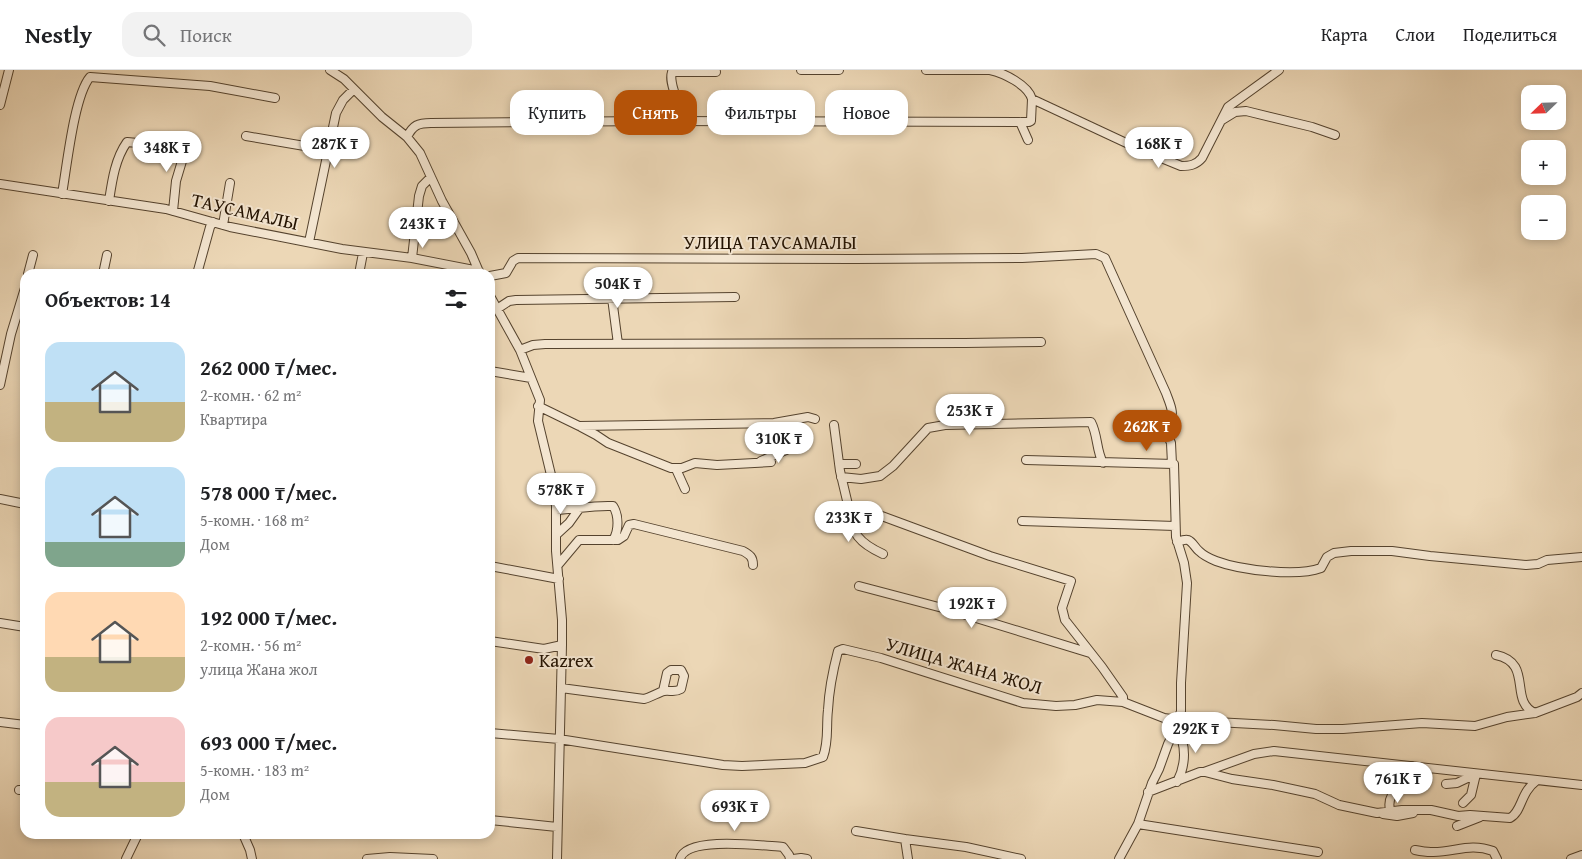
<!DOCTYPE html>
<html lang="ru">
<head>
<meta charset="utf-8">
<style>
  :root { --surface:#fff; --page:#f2f2f2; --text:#202124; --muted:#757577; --line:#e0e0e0; --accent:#b45309 }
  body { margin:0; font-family:"Gentium Book Plus",serif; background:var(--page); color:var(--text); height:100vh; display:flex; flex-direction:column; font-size:19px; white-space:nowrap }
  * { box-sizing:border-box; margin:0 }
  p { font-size:16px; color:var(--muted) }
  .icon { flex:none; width:28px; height:28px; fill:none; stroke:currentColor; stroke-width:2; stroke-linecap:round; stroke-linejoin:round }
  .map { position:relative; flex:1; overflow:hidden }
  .side { position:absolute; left:20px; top:199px; width:475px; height:570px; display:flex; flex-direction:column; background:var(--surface); border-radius:15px; box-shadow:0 2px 8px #0003 }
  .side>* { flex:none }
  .hud { position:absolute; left:510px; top:20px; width:475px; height:45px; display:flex; gap:10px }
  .needle { width:32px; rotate:247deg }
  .fabs { position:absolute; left:1521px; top:15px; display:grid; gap:10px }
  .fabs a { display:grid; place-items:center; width:45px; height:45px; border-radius:10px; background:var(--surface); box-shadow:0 2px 8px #0003; font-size:25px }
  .price { position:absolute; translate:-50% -42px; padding:0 11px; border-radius:18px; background:#fff; color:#222; font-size:16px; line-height:32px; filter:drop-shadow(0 1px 2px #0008) }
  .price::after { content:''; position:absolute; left:50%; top:30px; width:15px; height:11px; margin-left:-8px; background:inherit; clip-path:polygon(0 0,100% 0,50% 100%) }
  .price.on { background:var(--accent); color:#fff }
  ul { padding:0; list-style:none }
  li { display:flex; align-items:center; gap:15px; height:125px; padding:0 25px }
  li span { display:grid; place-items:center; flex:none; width:140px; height:100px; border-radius:15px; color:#555 }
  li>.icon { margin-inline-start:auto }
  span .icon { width:60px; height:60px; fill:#fffc; stroke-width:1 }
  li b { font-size:21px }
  h2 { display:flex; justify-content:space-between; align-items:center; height:60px; padding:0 25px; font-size:21px }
  .chip { padding:0 18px; border-radius:15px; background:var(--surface); box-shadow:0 2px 8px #0003; font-size:18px; line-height:45px }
  .chip.on { background:var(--accent); color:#fff }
  header { display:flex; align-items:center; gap:30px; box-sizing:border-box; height:70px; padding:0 25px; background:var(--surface); border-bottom:1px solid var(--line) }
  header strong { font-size:24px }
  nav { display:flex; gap:28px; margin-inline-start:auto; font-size:18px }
  .search { width:350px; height:45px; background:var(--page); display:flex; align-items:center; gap:12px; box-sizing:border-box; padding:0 18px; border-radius:15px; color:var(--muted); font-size:19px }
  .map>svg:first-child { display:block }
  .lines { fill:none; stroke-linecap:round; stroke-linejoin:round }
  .minor-casing { stroke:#55432e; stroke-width:10 }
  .minor { stroke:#f3e5d0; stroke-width:8 }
  .poi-dot { fill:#8f2418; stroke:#f3e5d0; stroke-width:2 }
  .labels { text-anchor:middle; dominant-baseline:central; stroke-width:4; stroke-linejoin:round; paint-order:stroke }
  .street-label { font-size:19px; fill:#231200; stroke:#f3e5d0 }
  .poi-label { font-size:19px; fill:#231200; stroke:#f3e5d0; text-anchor:start }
</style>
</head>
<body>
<header>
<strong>Nestly</strong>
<div class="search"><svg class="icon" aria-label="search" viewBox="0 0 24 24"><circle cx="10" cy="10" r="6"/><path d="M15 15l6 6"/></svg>Поиск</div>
<nav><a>Карта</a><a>Слои</a><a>Поделиться</a></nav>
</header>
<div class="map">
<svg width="1582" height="789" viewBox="0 0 1582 789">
  <rect width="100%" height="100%" fill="#ecd7b6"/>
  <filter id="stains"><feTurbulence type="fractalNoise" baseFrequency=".004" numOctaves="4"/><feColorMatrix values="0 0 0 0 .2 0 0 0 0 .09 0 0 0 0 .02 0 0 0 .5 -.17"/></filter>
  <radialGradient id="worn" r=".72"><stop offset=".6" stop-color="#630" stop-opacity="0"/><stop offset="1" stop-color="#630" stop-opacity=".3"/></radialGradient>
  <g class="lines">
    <defs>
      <path id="minor" d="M330 0 344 9 382 47 407 67 420 83 442 131 471 183 480 204
        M801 0H839
        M926 0H990C1004 3 1028 15 1032 29
        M0 35 9 0
        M1222 50 1235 42 1246 41 1312 57 1335 65
        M675 51C675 44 677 37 676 30 675 21 669 11 672 2H716
        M1020 52 1028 70
        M246 66 328 80
        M407 67C413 55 418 53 431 53L648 51 1029 52 1031 51 1032 29 1137 78 1181 96C1190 96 1196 95 1202 88L1228 37 1279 0
        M0 114 166 139 230 157 342 179 412 188 479 201
        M62 124C67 96 74 26 90 7L210 16 275 28
        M109 131C112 111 115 89 127 72L138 73
        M173 141 176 111 188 71
        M223 155 230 113
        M309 172 336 43 343 30 353 20
        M412 188 419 126 422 116 431 107
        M28 204 33 185
        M103 204 107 185
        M197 204 210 157 213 152
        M359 204 363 183
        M490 206 506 203 513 191 518 188 854 189 1022 188 1096 184 1105 188 1166 323C1169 332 1177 346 1167 353L1166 361 1171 373 1172 394
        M490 226 520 280 540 330 538 351 552 409 556 436V481L562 550V575L557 789
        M612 228 618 274
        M497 239 509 231 516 230 735 227
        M520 280 533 275 545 274 965 273 1041 272
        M490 301 531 308
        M0 315 11 264 25 218
        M538 336 579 356 774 353 808 347 815 349
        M581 357 596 365 608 373 671 398H682L695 393 717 395 771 392
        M1026 390 1174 394 1176 467 1184 493 1187 513 1181 613V641L1176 658 1168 674 1159 699 1152 713 1138 754 1119 789
        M761 391 793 377
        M839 394H856
        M676 399 685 419
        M841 407 861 409 880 406 893 396 928 358 945 355 1091 352C1098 365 1096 380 1103 393
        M0 429 25 434
        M847 437C852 464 859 473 883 484
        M556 440C576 439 593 435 613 436 619 445 619 461 613 470
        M1022 451 1175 456
        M557 464 569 453 579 439
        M1177 472C1180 471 1185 469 1188 470 1193 472 1195 478 1199 481 1203 485 1211 489 1216 491 1240 500 1297 507 1321 498L1327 487 1334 483 1351 481H1392L1430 486 1526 495 1538 494 1547 490 1582 487
        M558 495 579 470H618L624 466 629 455 634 454 743 481C750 485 753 487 753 495
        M490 496 559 509
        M859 516 950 540 1090 583
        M0 553 25 557
        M490 571 544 579 562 575
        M1496 585C1534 593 1508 631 1535 643
        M561 618 644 629C650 628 659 622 664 621 671 620 674 623 681 619L684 606 681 600H671L667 603 663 621
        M1123 632 1164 648 1178 650 1274 655 1316 659H1343L1422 653 1475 656 1507 647 1535 643 1577 627 1582 623
        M0 652 25 655
        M1176 658C1187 674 1186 695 1177 712
        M490 663 559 669 723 695 742 696 805 693 823 687C829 671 826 656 828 640 829 620 833 600 838 581L843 579 881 588 1023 633 1056 636 1075 635 1097 630 1123 632V627L1102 597 1065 550 1062 538 1071 511 990 486 879 445 849 439 840 401 834 355
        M1204 702 1254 684 1274 681 1582 715
        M1446 714 1457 713 1476 704
        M19 720H25
        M1148 722 1200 702H1205L1232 709 1273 715 1315 724 1339 735 1377 743 1402 740H1431L1458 746 1470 745 1510 748C1522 742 1520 723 1536 711
        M1463 733 1471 725 1476 704
        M1390 740C1386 721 1402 720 1409 708 1412 704 1412 700 1412 696
        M1383 744 1397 746 1413 743
        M490 750 557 757
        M1138 754 1318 782
        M1457 756 1480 747
        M856 761 905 769 908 789
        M243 764 250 780 252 789
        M905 769 966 777 1021 789
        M1415 780C1420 781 1426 782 1431 782 1454 783 1469 772 1493 781L1497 789
        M126 789 138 764
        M367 789 390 787 433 789
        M680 789C686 765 764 776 783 777L789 785 790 789
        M793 789 801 788 807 789
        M1571 789 1582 785"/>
    </defs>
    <!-- minor casing -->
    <use href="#minor" class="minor-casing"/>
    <!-- minor -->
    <use href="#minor" class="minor"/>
  </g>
  <!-- markers -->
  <circle class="poi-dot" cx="529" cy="590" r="5"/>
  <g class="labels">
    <!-- street labels -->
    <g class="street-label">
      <text transform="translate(245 141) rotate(13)">ТАУСАМАЛЫ</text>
      <text x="770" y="172">УЛИЦА ТАУСАМАЛЫ</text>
      <text transform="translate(964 595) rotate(16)">УЛИЦА ЖАНА ЖОЛ</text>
    </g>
    <!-- poi labels -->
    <g class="poi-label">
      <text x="539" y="590">Kazrex</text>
    </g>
  </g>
  <rect width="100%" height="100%" filter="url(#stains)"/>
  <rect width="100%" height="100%" fill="url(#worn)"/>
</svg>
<div class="fabs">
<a><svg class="needle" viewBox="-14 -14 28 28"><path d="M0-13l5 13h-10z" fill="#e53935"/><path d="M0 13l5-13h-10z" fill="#757577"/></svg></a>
<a>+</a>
<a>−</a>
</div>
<b class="price" style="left:335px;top:99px">287K ₸</b>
<b class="price" style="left:1159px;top:99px">168K ₸</b>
<b class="price" style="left:167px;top:103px">348K ₸</b>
<b class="price" style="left:423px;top:179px">243K ₸</b>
<b class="price" style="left:618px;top:239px">504K ₸</b>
<b class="price" style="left:970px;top:366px">253K ₸</b>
<b class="price on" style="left:1147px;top:382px">262K ₸</b>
<b class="price" style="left:779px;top:394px">310K ₸</b>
<b class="price" style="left:561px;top:445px">578K ₸</b>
<b class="price" style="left:849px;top:473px">233K ₸</b>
<b class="price" style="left:972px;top:559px">192K ₸</b>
<b class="price" style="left:1196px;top:684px">292K ₸</b>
<b class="price" style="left:1398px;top:734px">761K ₸</b>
<b class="price" style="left:735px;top:762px">693K ₸</b>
<div class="hud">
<a class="chip">Купить</a>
<a class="chip on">Снять</a>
<a class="chip">Фильтры</a>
<a class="chip">Новое</a>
</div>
<section class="side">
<h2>Объектов: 14<svg class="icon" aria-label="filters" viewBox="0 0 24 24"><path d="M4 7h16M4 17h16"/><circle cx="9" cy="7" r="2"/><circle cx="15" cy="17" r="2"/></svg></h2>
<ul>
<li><span style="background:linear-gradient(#bfe0f5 60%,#c2b280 0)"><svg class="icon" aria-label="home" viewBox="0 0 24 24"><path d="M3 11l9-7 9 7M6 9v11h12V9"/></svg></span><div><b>262 000 ₸/мес.</b><p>2-комн. · 62 m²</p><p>Квартира</p></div></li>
<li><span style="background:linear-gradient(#bfe0f5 75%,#7fa58c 0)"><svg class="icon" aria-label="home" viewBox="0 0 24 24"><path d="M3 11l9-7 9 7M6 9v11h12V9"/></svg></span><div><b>578 000 ₸/мес.</b><p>5-комн. · 168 m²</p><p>Дом</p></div></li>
<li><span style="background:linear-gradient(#ffd9b3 65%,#c2b280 0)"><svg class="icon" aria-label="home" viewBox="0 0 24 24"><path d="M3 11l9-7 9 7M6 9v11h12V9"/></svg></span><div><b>192 000 ₸/мес.</b><p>2-комн. · 56 m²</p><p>улица Жана жол</p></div></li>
<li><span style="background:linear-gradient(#f6c9c9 65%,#c2b280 0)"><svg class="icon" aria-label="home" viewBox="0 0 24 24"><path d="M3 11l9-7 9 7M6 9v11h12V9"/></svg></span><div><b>693 000 ₸/мес.</b><p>5-комн. · 183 m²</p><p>Дом</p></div></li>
</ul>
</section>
</div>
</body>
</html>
